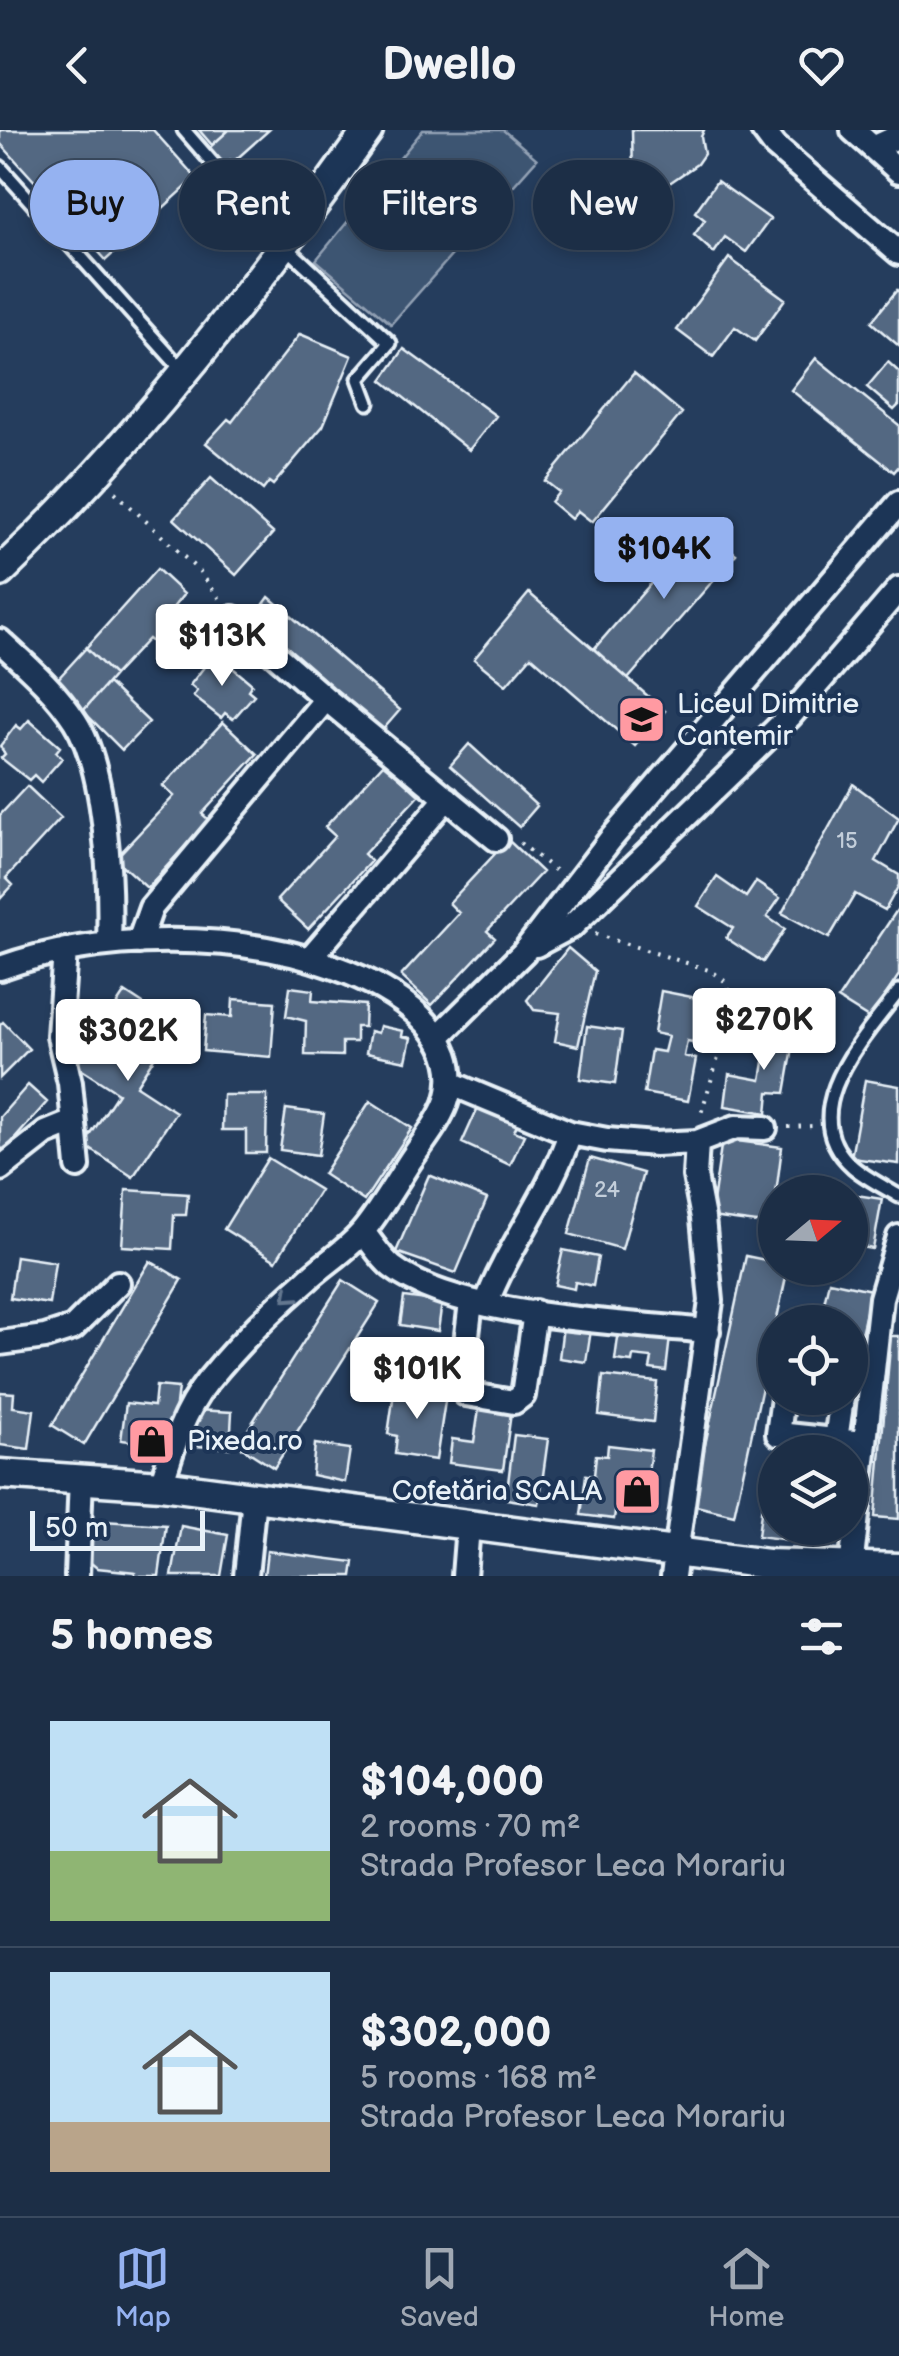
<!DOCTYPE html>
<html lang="en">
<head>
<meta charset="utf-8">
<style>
  :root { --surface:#1c2e46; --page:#25364d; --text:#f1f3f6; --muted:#a0a8b3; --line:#3a4a5f; --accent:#95b2f1 }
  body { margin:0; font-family:"Balsamiq Sans",sans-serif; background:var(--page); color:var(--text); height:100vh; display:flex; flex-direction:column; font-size:38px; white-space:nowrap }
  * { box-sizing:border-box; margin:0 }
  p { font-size:32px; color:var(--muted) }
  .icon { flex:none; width:55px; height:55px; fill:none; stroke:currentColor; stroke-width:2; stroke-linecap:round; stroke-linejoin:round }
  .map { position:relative; height:1446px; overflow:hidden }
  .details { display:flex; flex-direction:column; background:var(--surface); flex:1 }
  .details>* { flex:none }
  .guide { position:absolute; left:30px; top:30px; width:840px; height:90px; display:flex; gap:20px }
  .needle { width:65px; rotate:71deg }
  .fabs { position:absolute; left:758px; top:1045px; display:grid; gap:20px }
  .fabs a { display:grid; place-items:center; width:110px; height:110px; border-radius:50%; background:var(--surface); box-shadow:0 5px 15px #0003,0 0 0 2px var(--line); font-size:50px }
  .scale { position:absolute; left:30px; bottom:25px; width:175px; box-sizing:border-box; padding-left:10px; border:5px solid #e8f1f8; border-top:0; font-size:28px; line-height:35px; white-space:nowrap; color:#e8f1f8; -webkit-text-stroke:8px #1d3557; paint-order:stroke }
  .price { position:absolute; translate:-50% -85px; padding:0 22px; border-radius:10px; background:#fff; color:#222; font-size:32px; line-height:65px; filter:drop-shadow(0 2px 5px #0008) }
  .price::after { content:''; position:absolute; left:50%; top:60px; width:30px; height:22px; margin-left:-15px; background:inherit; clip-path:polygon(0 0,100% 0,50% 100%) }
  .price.current { background:var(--accent); color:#111 }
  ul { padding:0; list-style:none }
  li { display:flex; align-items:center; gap:30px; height:250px; padding:0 50px }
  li+li { border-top:2px solid var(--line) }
  li span { display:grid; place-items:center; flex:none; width:280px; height:200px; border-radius:0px; color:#555 }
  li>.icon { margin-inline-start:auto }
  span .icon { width:120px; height:120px; fill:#fffc; stroke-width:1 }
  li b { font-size:42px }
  h2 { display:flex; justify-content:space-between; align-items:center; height:120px; padding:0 50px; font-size:42px }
  .tag { padding:0 35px; border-radius:45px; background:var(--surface); box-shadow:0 5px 15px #0003,0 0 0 2px var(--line); font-size:35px; line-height:90px }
  .tag.current { background:var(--accent); color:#111 }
  header { display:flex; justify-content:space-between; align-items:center; height:130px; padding:0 50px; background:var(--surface); font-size:45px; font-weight:800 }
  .menu { display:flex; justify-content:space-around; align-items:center; height:140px; border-top:2px solid var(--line); background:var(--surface); font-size:28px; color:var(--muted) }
  .menu a { display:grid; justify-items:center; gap:5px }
  .menu .current { color:var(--accent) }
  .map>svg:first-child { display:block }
  .green { fill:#3e5472; stroke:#93a2b5; stroke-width:2.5 }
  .building { fill:#536782; stroke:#e8f1f8; stroke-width:2.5 }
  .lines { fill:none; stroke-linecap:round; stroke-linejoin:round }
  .service-casing { stroke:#e8f1f8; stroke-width:19 }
  .minor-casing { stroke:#e8f1f8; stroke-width:30 }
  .tertiary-casing { stroke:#e8f1f8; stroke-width:35 }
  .path { stroke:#e8f1f8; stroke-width:4; stroke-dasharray:2.5 8; stroke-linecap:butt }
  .service { stroke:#1d3557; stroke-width:11 }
  .minor { stroke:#1d3557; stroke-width:22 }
  .tertiary { stroke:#1d3557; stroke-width:28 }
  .oneway { stroke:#64778f }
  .labels { text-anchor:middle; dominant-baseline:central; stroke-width:8; stroke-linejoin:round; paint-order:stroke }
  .number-label { font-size:22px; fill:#c3ceda }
  .poi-label { font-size:28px; fill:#e8f1f8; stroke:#1d3557; text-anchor:start }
</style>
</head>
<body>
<header><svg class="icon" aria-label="back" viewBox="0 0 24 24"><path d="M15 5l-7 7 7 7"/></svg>Dwello<svg class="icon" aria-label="heart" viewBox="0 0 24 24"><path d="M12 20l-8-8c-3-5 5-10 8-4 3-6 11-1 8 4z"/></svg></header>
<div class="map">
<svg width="899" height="1446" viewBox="0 0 899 1446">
  <rect width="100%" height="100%" fill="#253d5d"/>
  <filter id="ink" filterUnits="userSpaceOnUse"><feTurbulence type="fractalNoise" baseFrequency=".01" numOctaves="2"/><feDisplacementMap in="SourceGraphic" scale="20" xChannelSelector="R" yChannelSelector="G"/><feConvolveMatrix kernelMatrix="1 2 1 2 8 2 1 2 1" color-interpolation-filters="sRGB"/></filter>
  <g filter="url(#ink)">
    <!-- green -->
    <path class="green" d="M423 0H503L537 29 391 194 316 130Z"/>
    <!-- building -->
    <path class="building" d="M0 0H153L196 48 106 130 0 13Z
      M199 0H229L212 15Z
      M229 0H269L232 33 230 30 224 36 208 19Z
      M632 0H704L701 7 704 24 697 34 668 54 661 58 644 57 633 45Z
      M717 51 770 89 746 122 725 107 714 123 694 105 705 90 695 82Z
      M729 128 785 169 755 211 735 197 713 227 677 200Z
      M897 160 899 162V216L871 192Z
      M300 204 352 226 323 296 273 355 269 352 263 360 206 313 228 289 232 292Z
      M404 219 496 286 469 320 382 250Z
      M816 228 899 295V336L894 342 791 260Z
      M888 232 899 242V275L894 280 867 257Z
      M634 243 682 283 592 392 578 381 571 389 551 372 559 362 545 351Z
      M211 348 273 403 236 445 174 389Z
      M700 397 736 424 628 549 594 519Z
      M157 439 184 464 171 480 180 488 156 515 148 509 114 545 86 518Z
      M529 463 665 581 635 616 531 526 506 555 474 529Z
      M269 467 400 580 380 603 251 492Z
      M86 518 114 545 83 581 55 552Z
      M221 528 252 554 248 560 254 565 233 589 225 583 221 588 193 566 197 561 190 555 208 532 212 537Z
      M108 553 149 592 122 620 83 581Z
      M29 590 60 617 56 622 62 628 41 652 34 645 29 650 1 628 5 624 0 616 16 595 21 599Z
      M223 592 257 624 202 684 209 690 147 758 115 729 174 666 163 656Z
      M469 614 537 676 519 697 450 636Z
      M384 633 419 665 364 724 371 731 308 799 277 770 335 706 325 697Z
      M853 654 899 688 876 731 899 745V755L885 780 855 764 829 808 782 783Z
      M27 656 61 688 6 748 13 755 0 769V685Z
      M508 710 542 742 487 801 495 808 432 875 401 846 459 783 449 773Z
      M717 747 746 767 756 752 780 768 767 787 785 799 763 832 726 808 733 798 698 776Z
      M899 777V845L870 889 838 869Z
      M568 818 595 841 578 916 555 911 560 883 534 880 527 870Z
      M290 857 313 860 312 871 365 875 364 897H356V912H342V926L305 925 306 891 286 886Z
      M661 861 707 870 699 913 687 911 684 926 696 929 688 971 644 963 651 920 664 922 668 906 654 903Z
      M125 862 175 895 136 956 176 982 133 1047 84 1015 118 963 76 936Z
      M233 869 275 872 271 927 203 921 206 885 232 887Z
      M3 892 29 919 0 948V895Z
      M761 892 795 906 785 963 769 962 767 983 725 976 729 944 761 950 766 920 757 919Z
      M380 896 403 901 402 906 411 908 406 931 366 923 370 901 378 903Z
      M587 896 622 901 615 954 580 949Z
      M865 950 899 956V1034L851 1028Z
      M28 955 47 972 4 1021 0 1017V987Z
      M223 965H267L266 1023H246V1000H222Z
      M370 971 412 998 364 1071 323 1044Z
      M480 973 519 991 514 1001 524 1005 510 1035 462 1013Z
      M286 979 324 984 318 1025 280 1020Z
      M722 1009 782 1017 772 1095 711 1087Z
      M268 1028 320 1060 276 1131 224 1099Z
      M590 1028 643 1043 622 1119 569 1104Z
      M429 1045 487 1069 456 1143 396 1122Z
      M126 1060 188 1064 186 1085H174L172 1119 122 1116Z
      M850 1064 882 1069 873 1119 850 1115Z
      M563 1120 598 1127 593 1156 575 1152 574 1159 555 1155Z
      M16 1126 55 1132 49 1174 10 1168Z
      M746 1126 775 1132V1138H788L734 1385 692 1375Z
      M150 1131 182 1150 84 1315 52 1295Z
      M343 1150 379 1173 274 1338 238 1315Z
      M829 1151 871 1160 861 1204 850 1201V1192H839L840 1186 822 1182Z
      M404 1167 442 1172 438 1201 400 1195Z
      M563 1196 591 1200 586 1232 559 1228Z
      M619 1200 670 1207 666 1241 650 1239 652 1228 633 1226 632 1232 615 1230Z
      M891 1206H899V1389L875 1387Z
      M603 1246 657 1252 653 1292 599 1285Z
      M156 1256 178 1258 171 1316 121 1310 126 1273 154 1276Z
      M395 1256 446 1265 436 1330 395 1324 397 1306 388 1304Z
      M0 1262 14 1263 13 1277 34 1280 29 1319 0 1315Z
      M479 1279 511 1283 503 1340 449 1333 452 1309 474 1312Z
      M197 1280 232 1282 230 1318 195 1316Z
      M514 1305 548 1309 539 1374 506 1369Z
      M315 1314 350 1319 345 1352 312 1345Z
      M608 1315 651 1320 645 1364 618 1360 614 1389 581 1385 586 1345 594 1346 596 1325 607 1326Z
      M766 1342 775 1344V1398H800L798 1411 758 1406Z
      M103 1391 166 1395 159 1446H135V1442L97 1438 91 1433 87 1425 88 1402Z
      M181 1396 228 1405 221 1446H172Z
      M267 1421 354 1432 352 1446H264Z"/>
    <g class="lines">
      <defs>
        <path id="service" d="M184 0 283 114 390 213 359 249 368 273
          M0 37 184 242
          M899 861C865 906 791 983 853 1037 866 1048 884 1057 899 1066"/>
        <path id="minor" d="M763 0 775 16 899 123
          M853 0 899 41
          M875 17 899 6
          M233 488 326 569 496 709
          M0 511C27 536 55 560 75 591 107 640 111 755 109 813
          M139 812 151 778 326 569
          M536 815 572 796 790 586 899 459
          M65 820 59 906 70 953 78 1036
          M310 828 447 668
          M0 838C97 803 237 801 334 837 390 857 470 903 446 973 438 994 422 1013 410 1031 395 1054 381 1079 364 1100 349 1119 325 1133 307 1150 271 1181 237 1215 207 1252 183 1282 172 1319 161 1355
          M439 906 524 822 610 710 899 373
          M450 953 570 1003 607 1010 655 1014 697 1012 736 997 765 998
          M0 1039 46 1003 73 992
          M363 1102C372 1113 381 1128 392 1137 457 1188 624 1192 708 1201
          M471 1172 461 1254 466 1264 514 1272 523 1265 535 1182
          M486 1174C509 1114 550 1065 570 1003
          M0 1213 45 1207 73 1198 118 1153
          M783 1268 778 1304 863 1313
          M836 1310 842 1268
          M851 1439 881 1168 899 1107
          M77 1446 81 1348
          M246 1446 254 1368
          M464 1446 468 1396
          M673 1446 711 1171 703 1088 695 1046 697 1012"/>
        <path id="tertiary" d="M0 442C139 310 257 156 368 0
          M0 1344 161 1355 767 1434 899 1438"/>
      </defs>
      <!-- service casing -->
      <use href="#service" class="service-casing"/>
      <!-- minor casing -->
      <use href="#minor" class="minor-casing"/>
      <!-- tertiary casing -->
      <use href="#tertiary" class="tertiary-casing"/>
      <!-- path -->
      <path class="path" d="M115 362 200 442 220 469
        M520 713 556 741
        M595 804 712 841 727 853 732 882 700 987
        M788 997 814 996"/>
      <!-- service -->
      <use href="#service" class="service"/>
      <!-- minor -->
      <use href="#minor" class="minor"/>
      <!-- tertiary -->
      <use href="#tertiary" class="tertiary"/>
    </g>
    <!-- one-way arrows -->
    <defs><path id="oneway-chevron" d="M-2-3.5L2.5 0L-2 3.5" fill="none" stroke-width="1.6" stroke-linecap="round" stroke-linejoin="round" transform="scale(2.5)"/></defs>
    <use class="oneway" href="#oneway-chevron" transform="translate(289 1166) rotate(138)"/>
  </g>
  <!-- icons -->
  <defs>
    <symbol id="university-square" viewBox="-11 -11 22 22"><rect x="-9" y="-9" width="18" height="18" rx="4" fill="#ff9aa2" stroke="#1d3557"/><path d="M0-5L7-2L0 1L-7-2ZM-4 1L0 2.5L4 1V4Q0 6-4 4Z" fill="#111"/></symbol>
    <symbol id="shop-square" viewBox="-11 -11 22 22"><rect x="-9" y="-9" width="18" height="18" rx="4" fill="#ff9aa2" stroke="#1d3557"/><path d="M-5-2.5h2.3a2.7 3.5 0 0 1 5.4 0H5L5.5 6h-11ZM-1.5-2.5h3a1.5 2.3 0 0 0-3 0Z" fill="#111"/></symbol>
  </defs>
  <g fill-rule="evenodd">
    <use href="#university-square" x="614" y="562" width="55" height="55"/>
    <use href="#shop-square" x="124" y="1284" width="55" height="55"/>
    <use href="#shop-square" x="610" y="1334" width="55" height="55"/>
  </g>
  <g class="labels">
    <!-- number labels -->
    <g class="number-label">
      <text x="847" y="711">15</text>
      <text x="607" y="1060">24</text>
    </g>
    <!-- poi labels -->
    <g class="poi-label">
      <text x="677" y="574">Liceul Dimitrie<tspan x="677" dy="32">Cantemir</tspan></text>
      <text x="187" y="1311">Pixeda.ro</text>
      <text x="602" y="1361" text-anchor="end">Cofetăria SCALA</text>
    </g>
  </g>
</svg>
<div class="fabs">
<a><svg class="needle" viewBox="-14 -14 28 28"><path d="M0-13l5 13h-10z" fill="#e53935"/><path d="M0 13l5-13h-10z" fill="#a0a8b3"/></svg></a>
<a><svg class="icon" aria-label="locate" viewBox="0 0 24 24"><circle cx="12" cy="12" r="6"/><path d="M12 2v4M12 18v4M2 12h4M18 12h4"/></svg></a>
<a><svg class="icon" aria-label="layers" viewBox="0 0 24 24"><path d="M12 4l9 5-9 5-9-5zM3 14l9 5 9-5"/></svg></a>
</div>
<div class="scale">50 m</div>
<b class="price current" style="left:664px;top:472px">$104K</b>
<b class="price" style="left:222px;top:559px">$113K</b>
<b class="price" style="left:764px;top:943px">$270K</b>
<b class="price" style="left:128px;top:954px">$302K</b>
<b class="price" style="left:417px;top:1292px">$101K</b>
<div class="guide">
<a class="tag current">Buy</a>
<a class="tag">Rent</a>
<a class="tag">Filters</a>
<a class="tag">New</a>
</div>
</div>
<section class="details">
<h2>5 homes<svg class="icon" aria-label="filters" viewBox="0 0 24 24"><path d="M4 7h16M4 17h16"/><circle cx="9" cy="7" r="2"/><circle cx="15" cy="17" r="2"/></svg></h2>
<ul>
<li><span style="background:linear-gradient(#bfe0f5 65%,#8fb573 0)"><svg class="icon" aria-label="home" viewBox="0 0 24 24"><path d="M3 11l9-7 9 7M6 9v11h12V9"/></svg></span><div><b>$104,000</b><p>2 rooms · 70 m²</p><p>Strada Profesor Leca Morariu</p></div></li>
<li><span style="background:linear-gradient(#bfe0f5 75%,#b9a48a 0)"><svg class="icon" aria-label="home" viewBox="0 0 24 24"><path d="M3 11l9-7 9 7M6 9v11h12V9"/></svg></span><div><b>$302,000</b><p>5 rooms · 168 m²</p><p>Strada Profesor Leca Morariu</p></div></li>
</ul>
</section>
<nav class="menu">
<a class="current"><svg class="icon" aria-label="map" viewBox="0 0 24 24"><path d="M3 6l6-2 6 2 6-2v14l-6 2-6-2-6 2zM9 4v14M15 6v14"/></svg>Map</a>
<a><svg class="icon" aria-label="saved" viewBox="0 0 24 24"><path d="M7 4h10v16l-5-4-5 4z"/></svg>Saved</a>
<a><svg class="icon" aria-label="home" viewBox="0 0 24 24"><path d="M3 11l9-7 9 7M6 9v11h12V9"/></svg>Home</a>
</nav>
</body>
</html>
